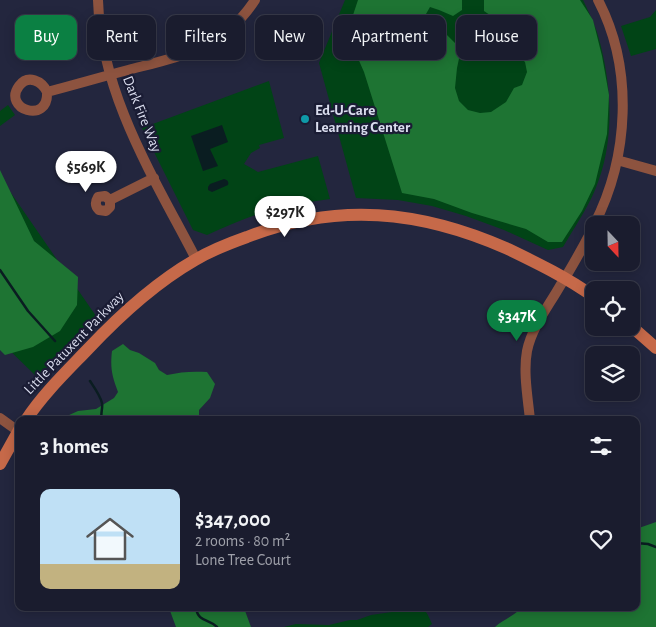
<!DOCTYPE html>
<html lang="en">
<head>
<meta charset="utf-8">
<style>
  :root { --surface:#1a1c2e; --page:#232536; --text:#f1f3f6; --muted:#9fa1aa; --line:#383a4a; --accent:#0b8043 }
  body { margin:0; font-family:"Alegreya Sans",sans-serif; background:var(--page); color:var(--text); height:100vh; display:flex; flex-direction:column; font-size:19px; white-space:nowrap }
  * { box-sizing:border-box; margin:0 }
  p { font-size:16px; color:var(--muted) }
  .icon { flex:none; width:28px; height:28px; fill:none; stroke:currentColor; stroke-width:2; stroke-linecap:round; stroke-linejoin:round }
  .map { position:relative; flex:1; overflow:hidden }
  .panel { position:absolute; left:15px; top:416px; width:625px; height:195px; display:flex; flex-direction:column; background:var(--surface); border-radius:10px; box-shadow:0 2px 12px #0003,0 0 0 1px var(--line) }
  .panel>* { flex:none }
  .top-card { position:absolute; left:15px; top:15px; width:626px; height:45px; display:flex; gap:10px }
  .needle { width:32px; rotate:158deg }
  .controls { position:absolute; left:585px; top:216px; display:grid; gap:10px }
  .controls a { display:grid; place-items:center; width:55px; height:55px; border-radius:10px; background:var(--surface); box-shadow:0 2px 12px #0003,0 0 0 1px var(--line); font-size:25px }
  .price { position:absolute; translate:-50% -42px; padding:0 11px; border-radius:18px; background:#fff; color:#222; font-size:16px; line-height:32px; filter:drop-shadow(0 1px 2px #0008) }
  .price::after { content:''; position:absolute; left:50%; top:30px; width:15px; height:11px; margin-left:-8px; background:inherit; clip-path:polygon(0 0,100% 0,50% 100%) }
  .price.selected { background:var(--accent); color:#fff }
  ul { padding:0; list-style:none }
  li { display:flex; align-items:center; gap:15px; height:125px; padding:0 25px }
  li+li { border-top:1px solid var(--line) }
  li span { display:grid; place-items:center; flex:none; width:140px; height:100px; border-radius:10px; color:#555 }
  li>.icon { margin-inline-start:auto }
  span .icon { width:60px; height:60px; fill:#fffc; stroke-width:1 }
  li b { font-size:21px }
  h2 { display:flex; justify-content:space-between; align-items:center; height:60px; padding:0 25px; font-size:21px }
  .pill { padding:0 18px; border-radius:10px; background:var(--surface); box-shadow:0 2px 12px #0003,0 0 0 1px var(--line); font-size:18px; line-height:45px }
  .pill.selected { background:var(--accent); color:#fff }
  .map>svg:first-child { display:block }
  .green { fill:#014416 }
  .forest { fill:#1e7433 }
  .water { fill:#0a1d21 }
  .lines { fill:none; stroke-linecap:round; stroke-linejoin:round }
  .stream { stroke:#0a1d21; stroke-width:2.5 }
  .street { stroke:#8d533f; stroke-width:10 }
  .secondary { stroke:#c66949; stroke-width:12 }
  .culture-dot { fill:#0f9aa8; stroke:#1a1c34; stroke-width:2 }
  .labels { text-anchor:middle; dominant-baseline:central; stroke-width:4.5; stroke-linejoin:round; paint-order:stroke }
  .poi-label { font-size:15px; font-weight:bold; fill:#daddee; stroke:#1a1c34; text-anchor:start }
  .street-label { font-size:15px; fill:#daddee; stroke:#1a1c34 }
</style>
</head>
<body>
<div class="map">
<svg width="656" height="627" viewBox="0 0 656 627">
  <rect width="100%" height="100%" fill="#23263e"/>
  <!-- green -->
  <path class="green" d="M345 0H583C588 10 593 21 597 32 612 82 616 141 595 190 587 209 574 228 563 247L548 250 504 230 466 216 432 206 398 200 356 198 319 63Z
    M656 10V49L631 56 621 26 650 17Z
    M269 81 284 138 259 145 260 148 251 153 244 164 258 172 318 156 330 199C307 202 284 206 261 213 243 219 225 227 207 235L193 230 142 128Z
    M8 105 15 115 0 126V111Z
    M0 177 96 316 56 357 38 378 0 341Z
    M407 608C424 608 425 607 432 624L428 627H284L296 624 329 625 350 620H357L371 615 399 611Z"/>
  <!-- forest -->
  <path class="forest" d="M358 0H462V10L453 16 439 10 430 7 426 14 430 27 445 33 456 44 460 54 457 68 455 88 459 101 468 110 480 113 491 112 506 102 514 88 522 85 527 72 525 62 516 53 495 38C498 22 498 20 484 11V0H580L593 20 602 56 609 95 607 134 595 184 582 211 562 242H548L526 229 472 213 434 199 402 193 364 72 353 47 352 18Z
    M0 170 34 241 78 277 77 305 60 331 33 347 5 355 0 350Z
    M123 344 130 350 139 353 155 363 159 370 167 375C180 372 192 371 207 372L215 384 210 398 199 410V420H58L78 411 96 409 114 398 118 392C112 376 110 368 112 351Z
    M656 522V627H495C503 620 514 616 521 608H636V529Z
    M169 608H244L251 627H176Z"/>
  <!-- water -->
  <path class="water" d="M222 125 228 142 210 149 218 166 203 171 191 136Z
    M224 179C228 180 229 182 228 185L212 192 208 190V187L210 184Z"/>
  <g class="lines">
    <!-- stream -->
    <path class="stream" d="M0 270 28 311 55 341
      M90 381C94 387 100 395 102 403 103 409 100 414 102 420
      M636 543 648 544 656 547
      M196 608C198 622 209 619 217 627"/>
    <!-- street -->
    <path class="street" d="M98 0C101 95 154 178 196 259
      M47 92C42 81 28 74 19 86 2 109 49 125 47 92 74 85 101 77 128 70 181 56 223 49 255 0
      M617 160 656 171
      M110 200V207L106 211 99 210C95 206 95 202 98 197L105 196 110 200 154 178
      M594 225C629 157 634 69 598 0
      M0 418 18 431
      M530 420C528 399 523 372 527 351 532 327 548 307 560 286 572 267 583 247 594 226"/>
    <!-- secondary -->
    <path class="secondary" d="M631 326 656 348
      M26 420C43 394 66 372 88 349 120 315 155 283 195 260 212 250 230 243 247 237 337 202 420 210 508 249 537 263 568 278 594 297
      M0 464 19 430"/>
  </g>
  <!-- markers -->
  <circle class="culture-dot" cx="305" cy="119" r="5"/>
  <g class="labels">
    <!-- poi labels -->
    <g class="poi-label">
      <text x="315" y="110">Ed-U-Care<tspan x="315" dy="17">Learning Center</tspan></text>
    </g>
    <!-- street labels -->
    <g class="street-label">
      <text transform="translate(142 114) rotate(68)">Dark Fire Way</text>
      <text transform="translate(74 343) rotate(-46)">Little Patuxent Parkway</text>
    </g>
  </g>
</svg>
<div class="controls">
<a><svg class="needle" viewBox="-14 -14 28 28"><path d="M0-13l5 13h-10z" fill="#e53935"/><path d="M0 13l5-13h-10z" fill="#9fa1aa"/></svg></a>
<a><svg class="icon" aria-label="locate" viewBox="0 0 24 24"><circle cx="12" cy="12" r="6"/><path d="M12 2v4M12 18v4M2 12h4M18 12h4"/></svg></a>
<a><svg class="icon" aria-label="layers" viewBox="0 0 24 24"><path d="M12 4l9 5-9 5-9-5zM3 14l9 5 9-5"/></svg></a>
</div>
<b class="price" style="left:86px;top:193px">$569K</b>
<b class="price" style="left:285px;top:238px">$297K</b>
<b class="price selected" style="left:517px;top:342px">$347K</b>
<div class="top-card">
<a class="pill selected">Buy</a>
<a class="pill">Rent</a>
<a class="pill">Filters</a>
<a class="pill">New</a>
<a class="pill">Apartment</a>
<a class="pill">House</a>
</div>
<section class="panel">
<h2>3 homes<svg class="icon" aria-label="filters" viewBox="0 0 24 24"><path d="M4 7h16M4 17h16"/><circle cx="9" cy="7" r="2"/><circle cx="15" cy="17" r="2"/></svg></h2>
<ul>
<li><span style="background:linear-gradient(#bfe0f5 75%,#c2b280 0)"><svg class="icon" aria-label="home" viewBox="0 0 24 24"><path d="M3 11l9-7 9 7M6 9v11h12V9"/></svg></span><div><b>$347,000</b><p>2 rooms · 80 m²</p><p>Lone Tree Court</p></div><svg class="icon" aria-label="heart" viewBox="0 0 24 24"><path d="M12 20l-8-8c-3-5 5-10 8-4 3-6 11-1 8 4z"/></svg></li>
</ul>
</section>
</div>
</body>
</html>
